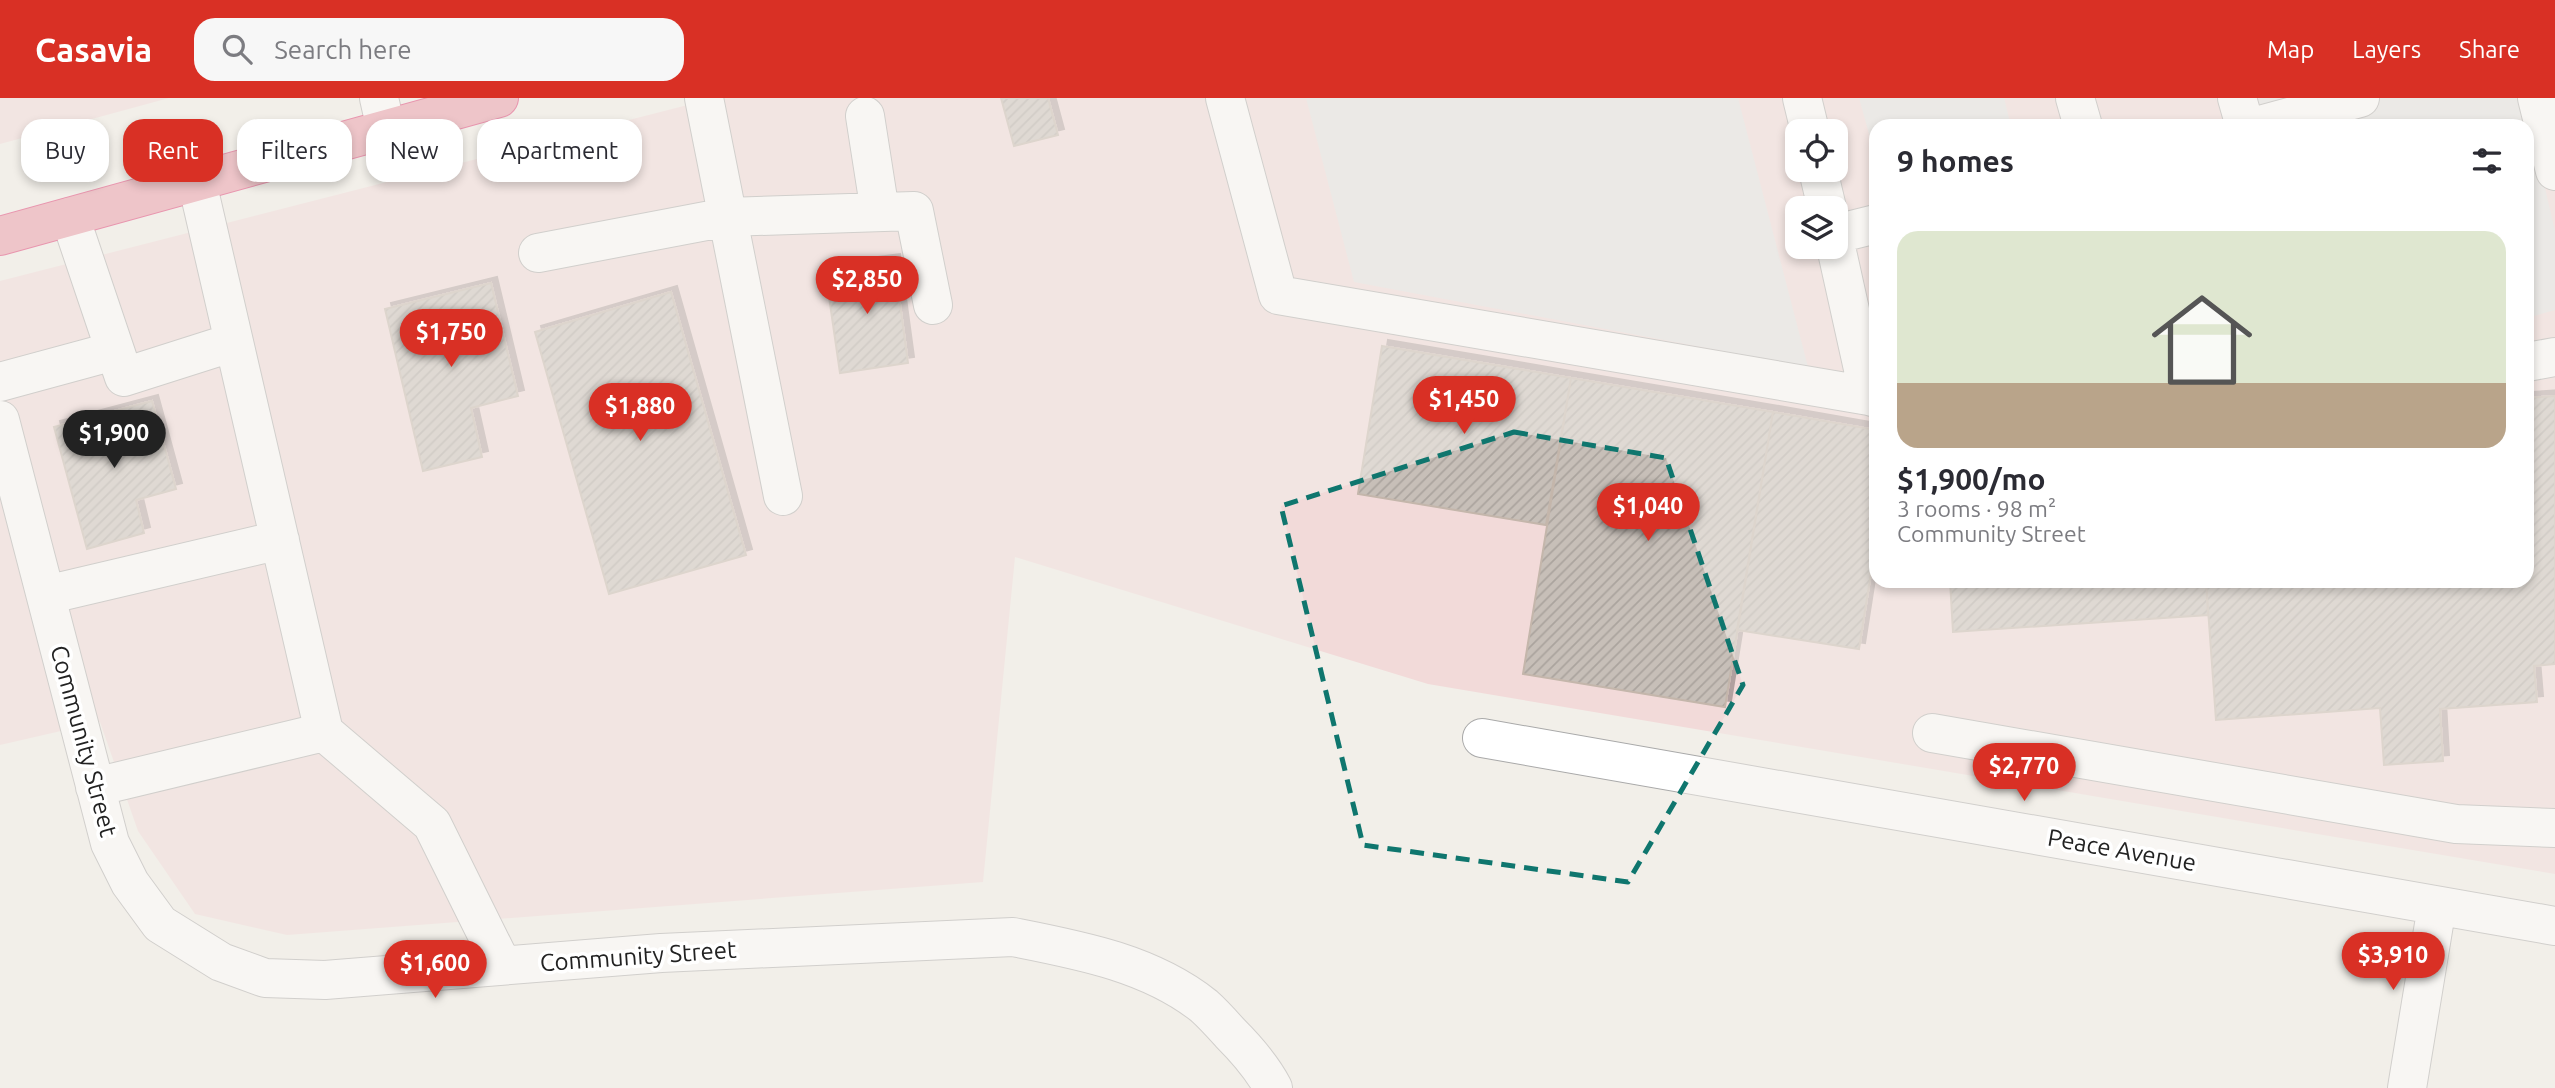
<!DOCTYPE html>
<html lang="en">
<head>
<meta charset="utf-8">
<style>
  :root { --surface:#fff; --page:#f7f7f7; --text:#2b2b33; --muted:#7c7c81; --accent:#d93025 }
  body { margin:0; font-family:Ubuntu,sans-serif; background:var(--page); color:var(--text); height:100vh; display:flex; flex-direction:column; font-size:26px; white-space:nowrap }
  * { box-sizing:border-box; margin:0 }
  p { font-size:23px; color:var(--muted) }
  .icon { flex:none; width:38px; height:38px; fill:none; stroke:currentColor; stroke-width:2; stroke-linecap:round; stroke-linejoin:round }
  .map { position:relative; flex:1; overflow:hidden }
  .details { position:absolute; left:1869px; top:21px; width:665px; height:469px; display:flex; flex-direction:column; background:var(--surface); border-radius:21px; box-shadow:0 4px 10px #0003 }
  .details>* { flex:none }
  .banner { position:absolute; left:21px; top:21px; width:665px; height:63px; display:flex; gap:14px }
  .fabs { position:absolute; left:1785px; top:21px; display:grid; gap:14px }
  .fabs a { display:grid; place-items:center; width:63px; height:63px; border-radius:14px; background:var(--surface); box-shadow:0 4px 10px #0003; font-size:35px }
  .price { position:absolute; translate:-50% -60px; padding:0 16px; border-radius:24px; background:var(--accent); color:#fff; font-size:23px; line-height:46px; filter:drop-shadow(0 2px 4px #0008) }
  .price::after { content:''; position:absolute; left:50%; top:42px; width:21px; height:16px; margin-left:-10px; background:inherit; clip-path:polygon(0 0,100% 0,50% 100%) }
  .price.on { background:#222; color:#fff }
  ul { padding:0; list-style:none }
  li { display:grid; align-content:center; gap:14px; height:371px; padding:0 28px }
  li span { display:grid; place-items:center; height:217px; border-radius:21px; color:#555 }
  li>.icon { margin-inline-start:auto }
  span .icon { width:126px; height:126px; fill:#fffc; stroke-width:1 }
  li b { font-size:30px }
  h2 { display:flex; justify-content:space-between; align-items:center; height:84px; padding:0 28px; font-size:30px }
  .chip { padding:0 24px; border-radius:21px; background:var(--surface); box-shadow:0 4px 10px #0003; font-size:24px; line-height:63px }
  .chip.on { background:var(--accent); color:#fff }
  header { display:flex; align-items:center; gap:42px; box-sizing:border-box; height:98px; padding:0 35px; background:var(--accent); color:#fff }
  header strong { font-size:33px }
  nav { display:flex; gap:38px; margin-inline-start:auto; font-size:24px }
  .search { width:490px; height:63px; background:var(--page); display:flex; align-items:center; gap:18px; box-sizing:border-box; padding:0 24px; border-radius:21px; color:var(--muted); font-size:26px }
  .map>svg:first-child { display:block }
  .commercial { fill:#f2dad9; fill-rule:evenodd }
  .parking { fill:#e2e2e2 }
  .building { fill:url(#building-hatch); stroke:#c4b6ab; stroke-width:2; filter:url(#shadow) }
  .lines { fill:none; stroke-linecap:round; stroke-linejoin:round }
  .minor-casing { stroke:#a9a9a9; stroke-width:40 }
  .highway-casing { stroke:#dc2a67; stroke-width:40 }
  .minor { stroke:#fff; stroke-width:38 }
  .highway { stroke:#e892a2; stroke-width:38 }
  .marked { fill:none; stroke:#0f766e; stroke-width:5; stroke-dasharray:14 9; stroke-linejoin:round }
  .labels { text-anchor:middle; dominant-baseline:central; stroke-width:7; stroke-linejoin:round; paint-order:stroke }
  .street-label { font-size:24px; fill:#222; stroke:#fff }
</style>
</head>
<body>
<header>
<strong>Casavia</strong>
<div class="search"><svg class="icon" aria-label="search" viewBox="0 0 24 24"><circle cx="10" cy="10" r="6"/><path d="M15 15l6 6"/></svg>Search here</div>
<nav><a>Map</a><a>Layers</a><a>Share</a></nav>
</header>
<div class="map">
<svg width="2555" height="990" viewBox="0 0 2555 990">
  <defs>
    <pattern id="building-hatch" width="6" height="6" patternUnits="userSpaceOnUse" patternTransform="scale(1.75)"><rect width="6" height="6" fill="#c7bfb8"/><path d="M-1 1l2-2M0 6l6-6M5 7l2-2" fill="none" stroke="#aba49e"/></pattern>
    <filter id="shadow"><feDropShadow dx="6" dy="-6" stdDeviation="0" flood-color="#0004"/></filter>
  </defs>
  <rect width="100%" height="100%" fill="#f2efe9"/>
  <!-- commercial -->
  <path class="commercial" d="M0 0H169L0 46Z
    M715 0H2555V776L1428 586 1015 459 983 784 287 837 195 816 138 733 100 624 0 647V183ZM1876 28H2527V483H1876ZM1797 33H1836V72H1797ZM1797 110H1836V149H1797Z"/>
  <!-- parking -->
  <path class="parking" d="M1306 0H1738L1808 269 1354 184Z
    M1859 0H2004L2011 28H1876V61Z
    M2246 0H2524L2555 133V212L2527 220V28H2198L2249 15Z"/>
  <!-- building -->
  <path class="building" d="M1001 0H1048L1058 37 1014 48Z
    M894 162 908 265 840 275 825 171Z
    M491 185 518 298 471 310 482 359 423 373 385 211Z
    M671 194 746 457 609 496 535 234Z
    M1382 248 1571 280 1546 427 1358 396Z
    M1571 280 1773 314 1725 609 1523 576Z
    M2555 298V566L2534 568 2537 604 2440 611 2443 663 2384 667 2380 610 2216 622 2206 483H2527V300Z
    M152 303 176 391 136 402 144 435 87 451 54 329Z
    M1773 314 1876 332V443L1859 551 1737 532Z
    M1950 483H2206L2208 517 1953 534Z"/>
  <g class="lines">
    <defs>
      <path id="minor" d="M379 0 386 31
        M704 0 783 398
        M1225 0 1278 197 1869 298
        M1802 0 1810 33
        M2075 0 2083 28
        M2237 0 2245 28
        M2537 0 2555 73
        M865 18 880 114
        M2256 28 2360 0
        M1818 72 1827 110
        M70 119 124 279 234 244 197 84
        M1836 136 1876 126
        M1836 149 1869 298 1876 300
        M538 155 727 119 914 113 933 207
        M2527 264 2555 259
        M0 284 114 253
        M0 322 110 745 130 785 160 826 221 864 265 880 325 882 661 855 1013 839C1079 852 1150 865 1204 908 1213 916 1222 926 1230 935 1247 952 1262 969 1273 990
        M46 497 280 442
        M324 634 432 726 502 867
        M1932 635 2456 726 2555 730
        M1482 640 2555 828
        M95 689 324 634 234 244
        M2407 990 2437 808"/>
      <path id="highway" d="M0 138 499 0"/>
    </defs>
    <!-- minor casing -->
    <use href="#minor" class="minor-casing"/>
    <!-- highway casing -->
    <use href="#highway" class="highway-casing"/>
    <!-- minor -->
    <use href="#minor" class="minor"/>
    <!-- highway -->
    <use href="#highway" class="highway"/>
  </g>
  <!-- marked area -->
  <path d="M0 0H2555V990H0ZM1514 334 1666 360 1743 587 1628 784 1363 747 1281 408Z" fill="#f2efe9" fill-opacity=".55" fill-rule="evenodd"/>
  <path class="marked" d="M1514 334 1666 360 1743 587 1628 784 1363 747 1281 408Z"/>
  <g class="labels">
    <!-- street labels -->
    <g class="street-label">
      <text transform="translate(84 643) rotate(75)">Community Street</text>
      <text transform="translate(2122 752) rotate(10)">Peace Avenue</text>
      <text transform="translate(638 858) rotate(-4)">Community Street</text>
    </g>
  </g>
</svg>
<div class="fabs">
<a><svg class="icon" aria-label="locate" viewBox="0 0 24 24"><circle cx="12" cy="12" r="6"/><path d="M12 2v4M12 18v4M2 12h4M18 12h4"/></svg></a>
<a><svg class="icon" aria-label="layers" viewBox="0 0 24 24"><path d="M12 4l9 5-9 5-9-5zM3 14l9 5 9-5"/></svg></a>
</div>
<b class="price" style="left:867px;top:218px">$2,850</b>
<b class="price" style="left:451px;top:271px">$1,750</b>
<b class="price" style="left:1464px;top:338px">$1,450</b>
<b class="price" style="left:640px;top:345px">$1,880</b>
<b class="price on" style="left:114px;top:372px">$1,900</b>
<b class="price" style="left:1648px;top:445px">$1,040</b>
<b class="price" style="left:2024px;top:705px">$2,770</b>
<b class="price" style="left:2393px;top:894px">$3,910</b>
<b class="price" style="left:435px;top:902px">$1,600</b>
<div class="banner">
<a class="chip">Buy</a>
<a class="chip on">Rent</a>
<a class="chip">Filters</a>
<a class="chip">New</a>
<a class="chip">Apartment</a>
</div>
<section class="details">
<h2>9 homes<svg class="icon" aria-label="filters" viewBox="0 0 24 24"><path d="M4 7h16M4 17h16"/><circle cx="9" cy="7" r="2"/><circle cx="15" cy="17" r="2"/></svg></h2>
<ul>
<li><span style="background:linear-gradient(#dfe7d0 70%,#b9a48a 0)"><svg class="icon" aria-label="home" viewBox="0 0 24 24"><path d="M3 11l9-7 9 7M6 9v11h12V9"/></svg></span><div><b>$1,900/mo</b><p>3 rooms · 98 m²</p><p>Community Street</p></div></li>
</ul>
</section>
</div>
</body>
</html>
